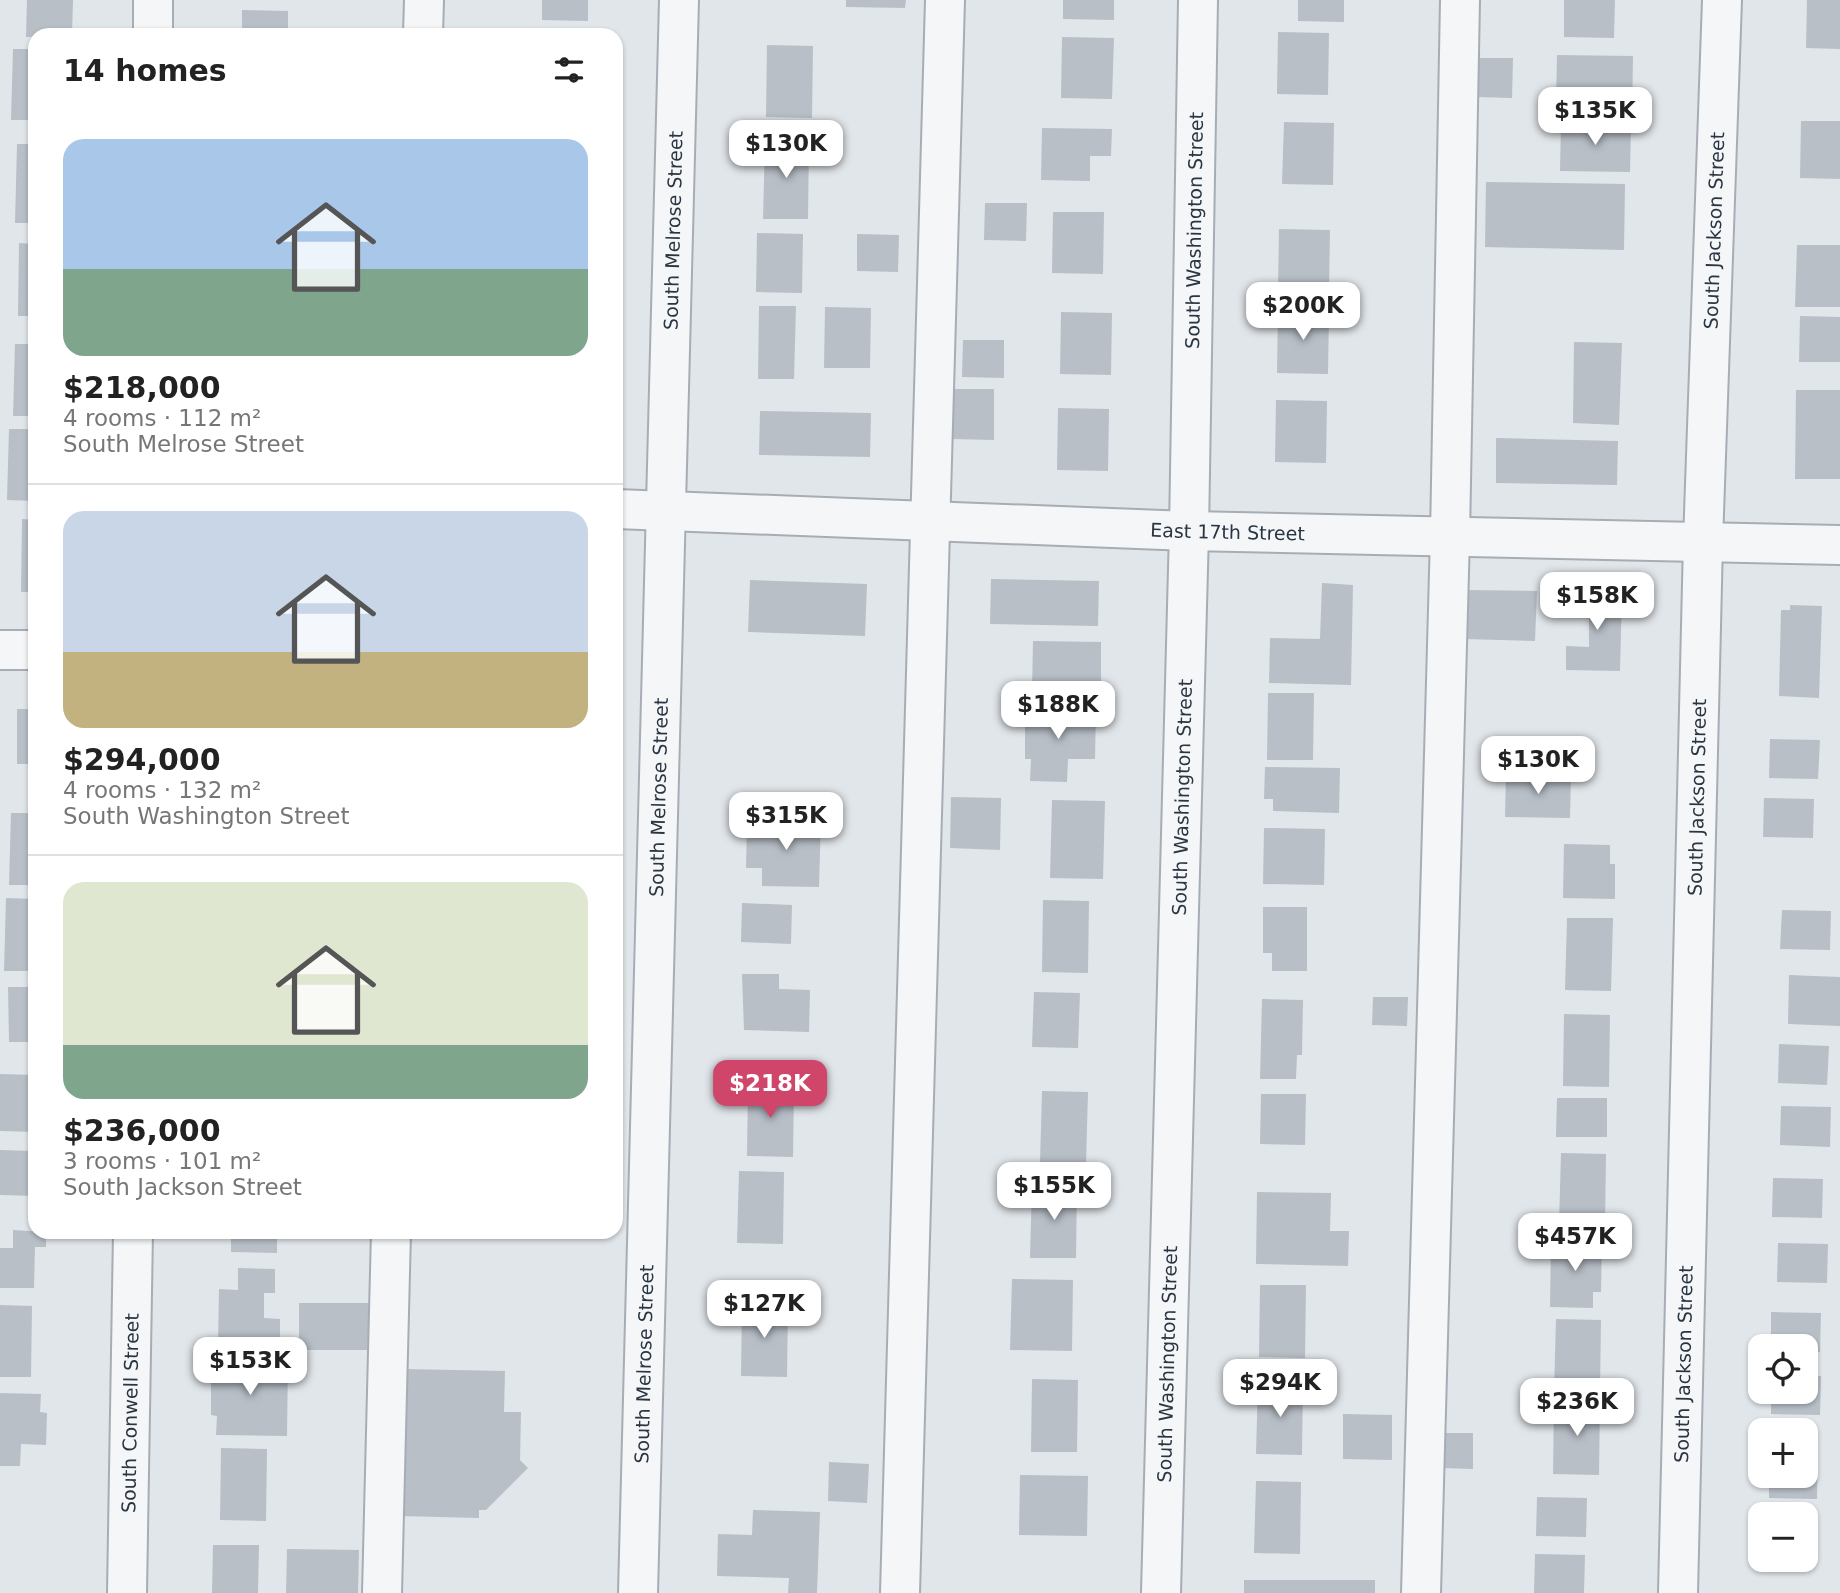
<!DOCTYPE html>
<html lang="en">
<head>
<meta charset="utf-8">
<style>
  :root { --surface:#fff; --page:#f2f2f2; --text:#222; --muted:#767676; --line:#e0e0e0; --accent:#cf466a }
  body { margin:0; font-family:"DejaVu Sans",sans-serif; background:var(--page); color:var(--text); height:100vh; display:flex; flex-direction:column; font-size:26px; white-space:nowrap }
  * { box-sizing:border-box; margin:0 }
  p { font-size:23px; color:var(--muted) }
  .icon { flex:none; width:38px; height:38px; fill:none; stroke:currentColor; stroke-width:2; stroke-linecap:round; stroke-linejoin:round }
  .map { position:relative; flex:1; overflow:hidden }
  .sheet { position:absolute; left:28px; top:28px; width:595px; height:1211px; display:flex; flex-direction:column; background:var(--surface); border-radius:21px; box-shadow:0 2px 5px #0004 }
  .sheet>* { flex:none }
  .tools { position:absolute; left:1748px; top:1334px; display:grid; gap:14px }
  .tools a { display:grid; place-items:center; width:70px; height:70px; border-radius:14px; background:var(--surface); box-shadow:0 2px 5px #0004; font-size:35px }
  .price { position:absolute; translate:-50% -60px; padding:0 16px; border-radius:14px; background:#fff; color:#222; font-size:23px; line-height:46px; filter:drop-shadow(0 2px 4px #0008) }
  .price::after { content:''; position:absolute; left:50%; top:42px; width:21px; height:16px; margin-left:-10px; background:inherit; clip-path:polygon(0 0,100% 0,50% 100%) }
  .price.on { background:var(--accent); color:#fff }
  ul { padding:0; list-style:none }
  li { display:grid; align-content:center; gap:14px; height:371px; padding:0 35px }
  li+li { border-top:2px solid var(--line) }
  li span { display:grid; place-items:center; height:217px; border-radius:21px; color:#555 }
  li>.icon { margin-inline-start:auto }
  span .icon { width:126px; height:126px; fill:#fffc; stroke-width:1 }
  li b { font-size:30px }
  h2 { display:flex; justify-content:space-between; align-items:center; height:84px; padding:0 35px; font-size:30px }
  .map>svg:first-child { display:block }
  .building { fill:#b8bfc7 }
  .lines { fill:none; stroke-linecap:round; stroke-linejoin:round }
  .minor-casing { stroke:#a6adb4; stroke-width:42 }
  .minor { stroke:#f4f6f8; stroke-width:38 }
  .labels { text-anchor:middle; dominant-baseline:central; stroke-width:5; stroke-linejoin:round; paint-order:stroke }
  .street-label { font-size:19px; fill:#293542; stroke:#f1f4f7 }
</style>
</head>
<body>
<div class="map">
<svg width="1840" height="1593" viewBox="0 0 1840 1593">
  <rect width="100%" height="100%" fill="#e1e6ea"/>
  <!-- building -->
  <path class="building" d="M27 0H73L72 35 26 37Z
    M542 0H588V21L542 20Z
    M846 0H906L905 8 846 7Z
    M1063 0H1114V20L1063 19Z
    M1298 0H1344V22L1298 21Z
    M1564 0H1615L1614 38 1564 37Z
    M1807 0H1840V49L1806 48Z
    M242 10 288 11V35H242Z
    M1278 32 1329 33 1328 95 1277 94Z
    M1062 37 1114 38 1112 99 1061 98Z
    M767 45 813 46 812 118 766 117Z
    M13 49H35V120H11Z
    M1557 55 1633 56 1632 117 1582 116V103H1556Z
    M1477 58H1513L1512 98 1476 97Z
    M1801 121H1840V179L1800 178Z
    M1284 122 1334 123 1333 185 1282 184Z
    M1561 122 1631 124 1630 172 1560 171Z
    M1042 128 1112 129 1111 156H1090V181L1041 180Z
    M765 140 809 141 808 219H763Z
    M17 144H35V223H15Z
    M1486 182 1625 184 1624 250 1485 247Z
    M985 203H1027L1026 241 984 240Z
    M1053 212H1104L1103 274 1052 273Z
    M1279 229 1330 230 1329 291 1278 290Z
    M757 233 803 234 802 293 756 292Z
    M857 234 899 235 898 272 857 271Z
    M19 243 35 244V316H18Z
    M1797 245H1840V307H1795Z
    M759 306H796L794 379H758Z
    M825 307 871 308 870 368H824Z
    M1278 311 1329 312 1328 374 1277 373Z
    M1061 312 1112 313 1111 375 1060 374Z
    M1800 316 1840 317V362H1799Z
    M963 340H1004V378L962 377Z
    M1574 342 1622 343 1619 425 1573 423Z
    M15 344H35V416H13Z
    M952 389H994V440L952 439Z
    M1796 390H1840V479H1795Z
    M1276 400 1327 401 1326 463 1275 462Z
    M1058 408 1109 409 1108 471 1057 470Z
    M760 411 871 413 870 457 759 455Z
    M9 429H35V501L7 500Z
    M1496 438 1618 441 1617 485 1496 483Z
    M22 519 35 520V592H21Z
    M991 579 1099 581 1098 626 990 624Z
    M750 580 867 584 865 636 748 632Z
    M1322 583 1353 585 1351 685 1269 683 1270 638 1320 639Z
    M1465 590 1537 591 1535 641 1464 639Z
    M1570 592 1622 594 1620 671 1566 670V646L1589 647V617L1569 616Z
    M1790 605 1822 606 1819 698 1779 696 1781 610H1790Z
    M1033 641 1101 642V692L1032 691Z
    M1268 693H1314L1313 760H1267Z
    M1025 708 1096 709 1095 759H1068L1067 782 1030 781 1031 759H1025Z
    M17 709H35V764H17Z
    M1770 739 1820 740 1818 779 1769 778Z
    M1265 767 1340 768 1339 813 1273 811V799H1264Z
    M1506 774 1571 775 1570 818 1505 817Z
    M951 797 1001 798 1000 850 950 848Z
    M1764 798 1814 799 1813 838 1763 837Z
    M1052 800 1105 801 1103 879 1050 878Z
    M11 813H35V885H9Z
    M782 816H821L819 887 762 886V868H746L747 825H782Z
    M1264 828 1325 829 1324 885 1263 884Z
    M1564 844 1610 845V864H1615V899L1563 898Z
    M6 898 35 899V971H4Z
    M1043 900 1089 901 1088 973 1042 972Z
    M742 903 792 905 791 944 741 942Z
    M1263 907H1307V971H1272V953H1263Z
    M1782 910 1831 911 1830 950 1780 949Z
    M1567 918H1613L1611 991 1565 990Z
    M742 974H779V989L810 990 809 1032 744 1030Z
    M1789 975 1840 977V1026L1788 1024Z
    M8 987H35V1055H30V1042H9Z
    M1034 992 1080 993 1078 1048 1032 1047Z
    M1373 997H1408L1407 1026 1372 1025Z
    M1262 999 1303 1000 1302 1055H1297L1296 1079H1260Z
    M1564 1014 1610 1015 1609 1087 1563 1086Z
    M1779 1044 1829 1046 1827 1085 1778 1083Z
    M0 1074 35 1075V1132L0 1131Z
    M748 1084 794 1085 793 1157 747 1156Z
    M1042 1091 1088 1092 1086 1164 1040 1163Z
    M1261 1094H1306L1305 1145 1260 1144Z
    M1557 1098H1607V1137H1556Z
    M1781 1106 1831 1107 1830 1147 1780 1145Z
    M0 1150 35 1151V1196L0 1195Z
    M1561 1153 1606 1154 1605 1226 1559 1225Z
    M739 1171 784 1172 783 1244 737 1243Z
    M1773 1178 1823 1179 1822 1218 1772 1217Z
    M1032 1185 1077 1186 1076 1258H1030Z
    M1257 1192 1331 1193 1330 1231H1349L1348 1266 1256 1264Z
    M13 1230 46 1232V1247H35L34 1288H0V1248H13Z
    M231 1232H277V1253L231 1252Z
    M1551 1239 1602 1240 1601 1292H1593V1308L1550 1307Z
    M1778 1243 1828 1244 1827 1283 1777 1282Z
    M238 1268 275 1269V1293H264V1318L280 1319V1348L218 1347 219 1289 238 1290Z
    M1012 1279 1073 1280 1072 1351 1010 1350Z
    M1260 1285H1306L1305 1358 1259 1357Z
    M299 1303H369V1350H299Z
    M742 1304 788 1305 787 1377 741 1376Z
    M0 1305 32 1306 31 1377H0Z
    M1771 1312 1821 1313 1820 1352H1806V1346H1771Z
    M1556 1319 1601 1320 1600 1391H1554Z
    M211 1359H288L287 1436 216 1435 217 1416 211 1415Z
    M404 1369 505 1371 504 1412H521L520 1460 528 1468 486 1510H479V1518L400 1516Z
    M1806 1376H1821L1820 1415 1771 1414V1391H1806Z
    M1032 1379 1078 1380 1077 1452H1031Z
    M1258 1382 1303 1383 1302 1455 1256 1454Z
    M0 1393 41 1394 40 1412 47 1413 46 1445 21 1444 20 1466H0Z
    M1554 1402H1600L1599 1475 1553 1474Z
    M1343 1414 1392 1415V1460L1343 1459Z
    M1443 1433H1473V1469L1442 1468Z
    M1806 1434H1818L1817 1499 1769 1498V1475H1806Z
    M221 1448 267 1449 266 1521 220 1520Z
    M829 1462 869 1464 867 1503 828 1501Z
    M1020 1475 1088 1476 1087 1536 1019 1535Z
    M1256 1481 1301 1482 1300 1554 1254 1553Z
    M1537 1497 1587 1498 1586 1537 1536 1536Z
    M753 1510 820 1512 817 1593H788L789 1578 717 1576 718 1534 752 1535Z
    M213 1545H259L258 1593H212Z
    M287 1549 359 1550 358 1593H286Z
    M1535 1554 1585 1555 1584 1593H1534Z
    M1244 1580H1375V1593H1244Z"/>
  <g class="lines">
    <defs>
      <g id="minor">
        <path d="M153 35V0"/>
        <path d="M423 35 424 0"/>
        <path id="s1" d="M616 509 1189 531 1840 545"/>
        <path d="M0 650H35"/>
        <path id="s2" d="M127 1593 133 1232"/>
        <path d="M382 1593 391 1232"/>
        <path id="s3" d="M638 1593 679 0"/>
        <path d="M900 1593 945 0"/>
        <path id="s4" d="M1161 1593 1189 531 1198 0"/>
        <path d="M1421 1593 1450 536 1460 0"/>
        <path id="s5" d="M1678 1593 1703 542 1722 0"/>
      </g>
    </defs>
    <!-- minor casing -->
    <use href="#minor" class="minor-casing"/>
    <!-- minor -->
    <use href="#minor" class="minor"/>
  </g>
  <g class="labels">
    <!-- street labels -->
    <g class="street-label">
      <text stroke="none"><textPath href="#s3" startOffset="1363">South Melrose Street</textPath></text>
      <text stroke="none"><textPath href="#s4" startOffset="1363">South Washington Street</textPath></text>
      <text stroke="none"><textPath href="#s5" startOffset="1363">South Jackson Street</textPath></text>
      <text stroke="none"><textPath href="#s1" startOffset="612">East 17th Street</textPath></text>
      <text stroke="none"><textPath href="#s5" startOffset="796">South Jackson Street</textPath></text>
      <text stroke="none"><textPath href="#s3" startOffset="796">South Melrose Street</textPath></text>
      <text stroke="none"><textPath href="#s4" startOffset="796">South Washington Street</textPath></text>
      <text stroke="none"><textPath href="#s3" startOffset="229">South Melrose Street</textPath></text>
      <text stroke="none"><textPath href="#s4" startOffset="229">South Washington Street</textPath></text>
      <text stroke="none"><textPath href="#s5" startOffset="229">South Jackson Street</textPath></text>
      <text stroke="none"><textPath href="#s2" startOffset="180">South Conwell Street</textPath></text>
    </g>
  </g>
</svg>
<div class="tools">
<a><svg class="icon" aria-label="locate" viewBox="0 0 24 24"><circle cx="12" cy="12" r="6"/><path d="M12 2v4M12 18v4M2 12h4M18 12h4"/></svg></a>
<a>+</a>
<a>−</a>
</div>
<b class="price" style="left:1595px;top:147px">$135K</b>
<b class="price" style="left:786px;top:180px">$130K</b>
<b class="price" style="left:1303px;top:342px">$200K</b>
<b class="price" style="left:1597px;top:632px">$158K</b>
<b class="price" style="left:1058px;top:741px">$188K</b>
<b class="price" style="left:1538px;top:796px">$130K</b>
<b class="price" style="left:786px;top:852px">$315K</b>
<b class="price on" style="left:770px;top:1120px">$218K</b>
<b class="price" style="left:1054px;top:1222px">$155K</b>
<b class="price" style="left:1575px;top:1273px">$457K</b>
<b class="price" style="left:764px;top:1340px">$127K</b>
<b class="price" style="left:250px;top:1397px">$153K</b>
<b class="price" style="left:1280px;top:1419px">$294K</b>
<b class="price" style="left:1577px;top:1438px">$236K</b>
<section class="sheet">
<h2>14 homes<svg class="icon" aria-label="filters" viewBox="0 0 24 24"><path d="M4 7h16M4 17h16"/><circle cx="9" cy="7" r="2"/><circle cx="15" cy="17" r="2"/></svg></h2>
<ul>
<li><span style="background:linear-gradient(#a9c7e8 60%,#7fa58c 0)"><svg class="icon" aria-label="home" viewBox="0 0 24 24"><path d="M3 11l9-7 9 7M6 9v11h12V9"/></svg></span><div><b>$218,000</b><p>4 rooms · 112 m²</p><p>South Melrose Street</p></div></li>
<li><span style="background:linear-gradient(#c9d6e8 65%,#c2b280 0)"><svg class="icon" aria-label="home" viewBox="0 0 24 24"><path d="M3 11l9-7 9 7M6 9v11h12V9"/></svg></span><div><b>$294,000</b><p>4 rooms · 132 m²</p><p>South Washington Street</p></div></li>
<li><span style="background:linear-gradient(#dfe7d0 75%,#7fa58c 0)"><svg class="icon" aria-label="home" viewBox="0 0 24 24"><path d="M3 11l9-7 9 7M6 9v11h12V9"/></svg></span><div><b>$236,000</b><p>3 rooms · 101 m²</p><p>South Jackson Street</p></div></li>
</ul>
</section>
</div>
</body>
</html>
